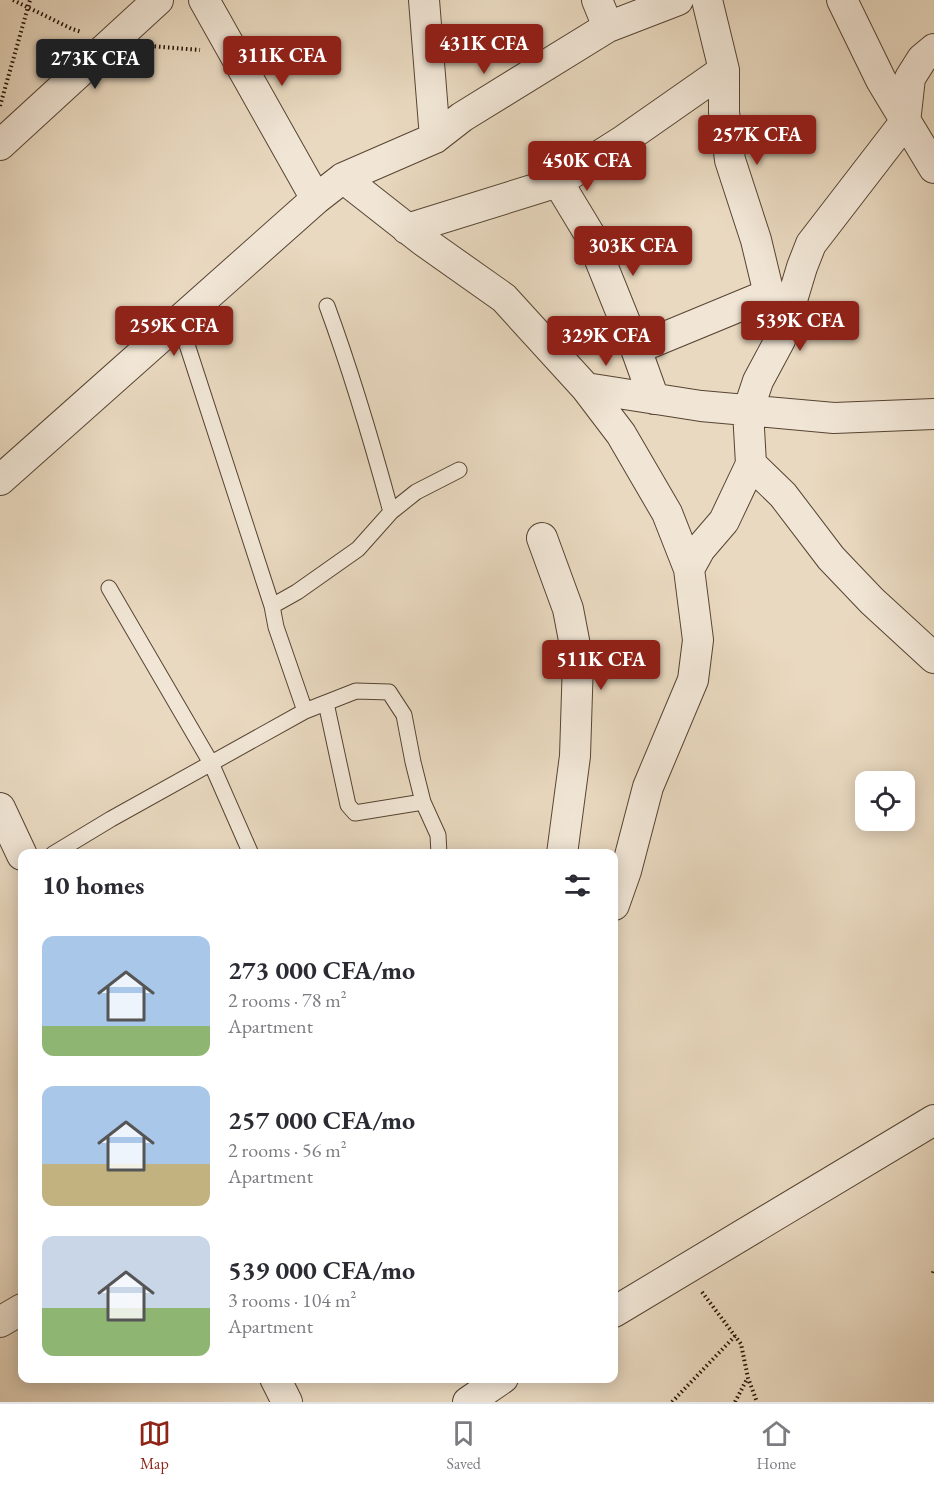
<!DOCTYPE html>
<html lang="en">
<head>
<meta charset="utf-8">
<style>
  :root { --surface:#fff; --page:#f7f7f7; --text:#2b2b33; --muted:#7c7c81; --line:#e1e1e2; --accent:#8f2418 }
  body { margin:0; font-family:"EB Garamond",serif; background:var(--page); color:var(--text); height:100vh; display:flex; flex-direction:column; font-size:22px; white-space:nowrap }
  * { box-sizing:border-box; margin:0 }
  p { font-size:20px; color:var(--muted) }
  .icon { flex:none; width:33px; height:33px; fill:none; stroke:currentColor; stroke-width:2; stroke-linecap:round; stroke-linejoin:round }
  .map { position:relative; flex:1; overflow:hidden }
  .sheet { position:absolute; left:18px; top:849px; width:600px; height:534px; display:flex; flex-direction:column; background:var(--surface); border-radius:12px; box-shadow:0 3px 15px #0003 }
  .sheet>* { flex:none }
  .controls { position:absolute; left:855px; top:771px; display:grid; gap:12px }
  .controls a { display:grid; place-items:center; width:60px; height:60px; border-radius:12px; background:var(--surface); box-shadow:0 3px 15px #0003; font-size:30px }
  .price { position:absolute; translate:-50% -51px; padding:0 14px; border-radius:6px; background:var(--accent); color:#fff; font-size:20px; line-height:39px; filter:drop-shadow(0 2px 3px #0008) }
  .price::after { content:''; position:absolute; left:50%; top:36px; width:18px; height:14px; margin-left:-9px; background:inherit; clip-path:polygon(0 0,100% 0,50% 100%) }
  .price.current { background:#222; color:#fff }
  ul { padding:0; list-style:none }
  li { display:flex; align-items:center; gap:18px; height:150px; padding:0 24px }
  li span { display:grid; place-items:center; flex:none; width:168px; height:120px; border-radius:12px; color:#555 }
  li>.icon { margin-inline-start:auto }
  span .icon { width:72px; height:72px; fill:#fffc; stroke-width:1 }
  li b { font-size:26px }
  h2 { display:flex; justify-content:space-between; align-items:center; height:72px; padding:0 24px; font-size:26px }
  .dock { display:flex; justify-content:space-around; align-items:center; height:84px; border-top:2px solid var(--line); background:var(--surface); font-size:16px; color:var(--muted) }
  .dock a { display:grid; justify-items:center; gap:3px }
  .dock .current { color:var(--accent) }
  .map>svg:first-child { display:block }
  .lines { fill:none; stroke-linecap:round; stroke-linejoin:round }
  .service-casing { stroke:#564432; stroke-width:17 }
  .minor-casing { stroke:#564432; stroke-width:32 }
  .path { stroke:#251203; stroke-width:4; stroke-dasharray:1.5 3; stroke-linecap:butt }
  .service { stroke:#f1e6d6; stroke-width:15 }
  .minor { stroke:#f1e6d6; stroke-width:30 }
</style>
</head>
<body>
<div class="map">
<svg width="934" height="1402" viewBox="0 0 934 1402">
  <rect width="100%" height="100%" fill="#e9d9c0"/>
  <filter id="stains"><feTurbulence type="fractalNoise" baseFrequency=".00333" numOctaves="4"/><feColorMatrix values="0 0 0 0 .2 0 0 0 0 .09 0 0 0 0 .02 0 0 0 .5 -.17"/></filter>
  <radialGradient id="worn" r=".72"><stop offset=".6" stop-color="#630" stop-opacity="0"/><stop offset="1" stop-color="#630" stop-opacity=".3"/></radialGradient>
  <g class="lines">
    <defs>
      <path id="service" d="M327 306C352 374 372 442 391 512
        M179 320 272 606
        M109 588 211 763 251 854
        M326 703 348 805 355 813 423 802
        M305 711 276 627 272 606 297 592 358 549 391 512 416 492 459 470
        M53 854 111 819 305 711 356 691 389 692 404 715 413 762 423 802 438 835 439 854"/>
      <path id="minor" d="M204 0 316 199
        M424 0 435 138
        M597 0 608 27
        M707 0 724 70V112L730 160 756 240 780 340
        M842 0 881 80 934 168
        M0 145 158 0
        M343 178 422 240 504 298 586 388 701 406 834 418 934 414
        M558 182 590 235 636 349 654 399
        M407 229 558 182 621 142 724 70
        M636 349 769 294
        M586 388 621 434 667 513 689 569 698 640 693 680 648 787 626 871 614 905
        M751 464 783 495 831 558 872 601 934 658
        M0 480 316 199 343 178 435 138 462 117 608 27 678 0
        M542 538 568 609 578 661 575 756 562 854
        M689 569 700 549 724 521 751 464 748 411 758 381 780 340 802 267 811 244 905 122 910 78 922 59 934 49
        M0 808 22 855
        M614 1312 934 1120
        M0 1322 22 1309
        M275 1378 287 1402
        M468 1402 503 1378"/>
    </defs>
    <!-- service casing -->
    <use href="#service" class="service-casing"/>
    <!-- minor casing -->
    <use href="#minor" class="minor-casing"/>
    <!-- path -->
    <path class="path" d="M13 0 72 29 82 32
      M150 46 200 50
      M0 106 30 0
      M933 1273 934 1269
      M702 1292 741 1344 748 1378 757 1402
      M672 1402 735 1336
      M735 1402 747 1379"/>
    <!-- service -->
    <use href="#service" class="service"/>
    <!-- minor -->
    <use href="#minor" class="minor"/>
  </g>
  <rect width="100%" height="100%" filter="url(#stains)"/>
  <rect width="100%" height="100%" fill="url(#worn)"/>
</svg>
<div class="controls">
<a><svg class="icon" aria-label="locate" viewBox="0 0 24 24"><circle cx="12" cy="12" r="6"/><path d="M12 2v4M12 18v4M2 12h4M18 12h4"/></svg></a>
</div>
<b class="price" style="left:484px;top:75px">431K CFA</b>
<b class="price" style="left:282px;top:87px">311K CFA</b>
<b class="price current" style="left:95px;top:90px">273K CFA</b>
<b class="price" style="left:757px;top:166px">257K CFA</b>
<b class="price" style="left:587px;top:192px">450K CFA</b>
<b class="price" style="left:633px;top:277px">303K CFA</b>
<b class="price" style="left:800px;top:352px">539K CFA</b>
<b class="price" style="left:174px;top:357px">259K CFA</b>
<b class="price" style="left:606px;top:367px">329K CFA</b>
<b class="price" style="left:601px;top:691px">511K CFA</b>
<section class="sheet">
<h2>10 homes<svg class="icon" aria-label="filters" viewBox="0 0 24 24"><path d="M4 7h16M4 17h16"/><circle cx="9" cy="7" r="2"/><circle cx="15" cy="17" r="2"/></svg></h2>
<ul>
<li><span style="background:linear-gradient(#a9c7e8 75%,#8fb573 0)"><svg class="icon" aria-label="home" viewBox="0 0 24 24"><path d="M3 11l9-7 9 7M6 9v11h12V9"/></svg></span><div><b>273 000 CFA/mo</b><p>2 rooms · 78 m²</p><p>Apartment</p></div></li>
<li><span style="background:linear-gradient(#a9c7e8 65%,#c2b280 0)"><svg class="icon" aria-label="home" viewBox="0 0 24 24"><path d="M3 11l9-7 9 7M6 9v11h12V9"/></svg></span><div><b>257 000 CFA/mo</b><p>2 rooms · 56 m²</p><p>Apartment</p></div></li>
<li><span style="background:linear-gradient(#c9d6e8 60%,#8fb573 0)"><svg class="icon" aria-label="home" viewBox="0 0 24 24"><path d="M3 11l9-7 9 7M6 9v11h12V9"/></svg></span><div><b>539 000 CFA/mo</b><p>3 rooms · 104 m²</p><p>Apartment</p></div></li>
</ul>
</section>
</div>
<nav class="dock">
<a class="current"><svg class="icon" aria-label="map" viewBox="0 0 24 24"><path d="M3 6l6-2 6 2 6-2v14l-6 2-6-2-6 2zM9 4v14M15 6v14"/></svg>Map</a>
<a><svg class="icon" aria-label="saved" viewBox="0 0 24 24"><path d="M7 4h10v16l-5-4-5 4z"/></svg>Saved</a>
<a><svg class="icon" aria-label="home" viewBox="0 0 24 24"><path d="M3 11l9-7 9 7M6 9v11h12V9"/></svg>Home</a>
</nav>
</body>
</html>
